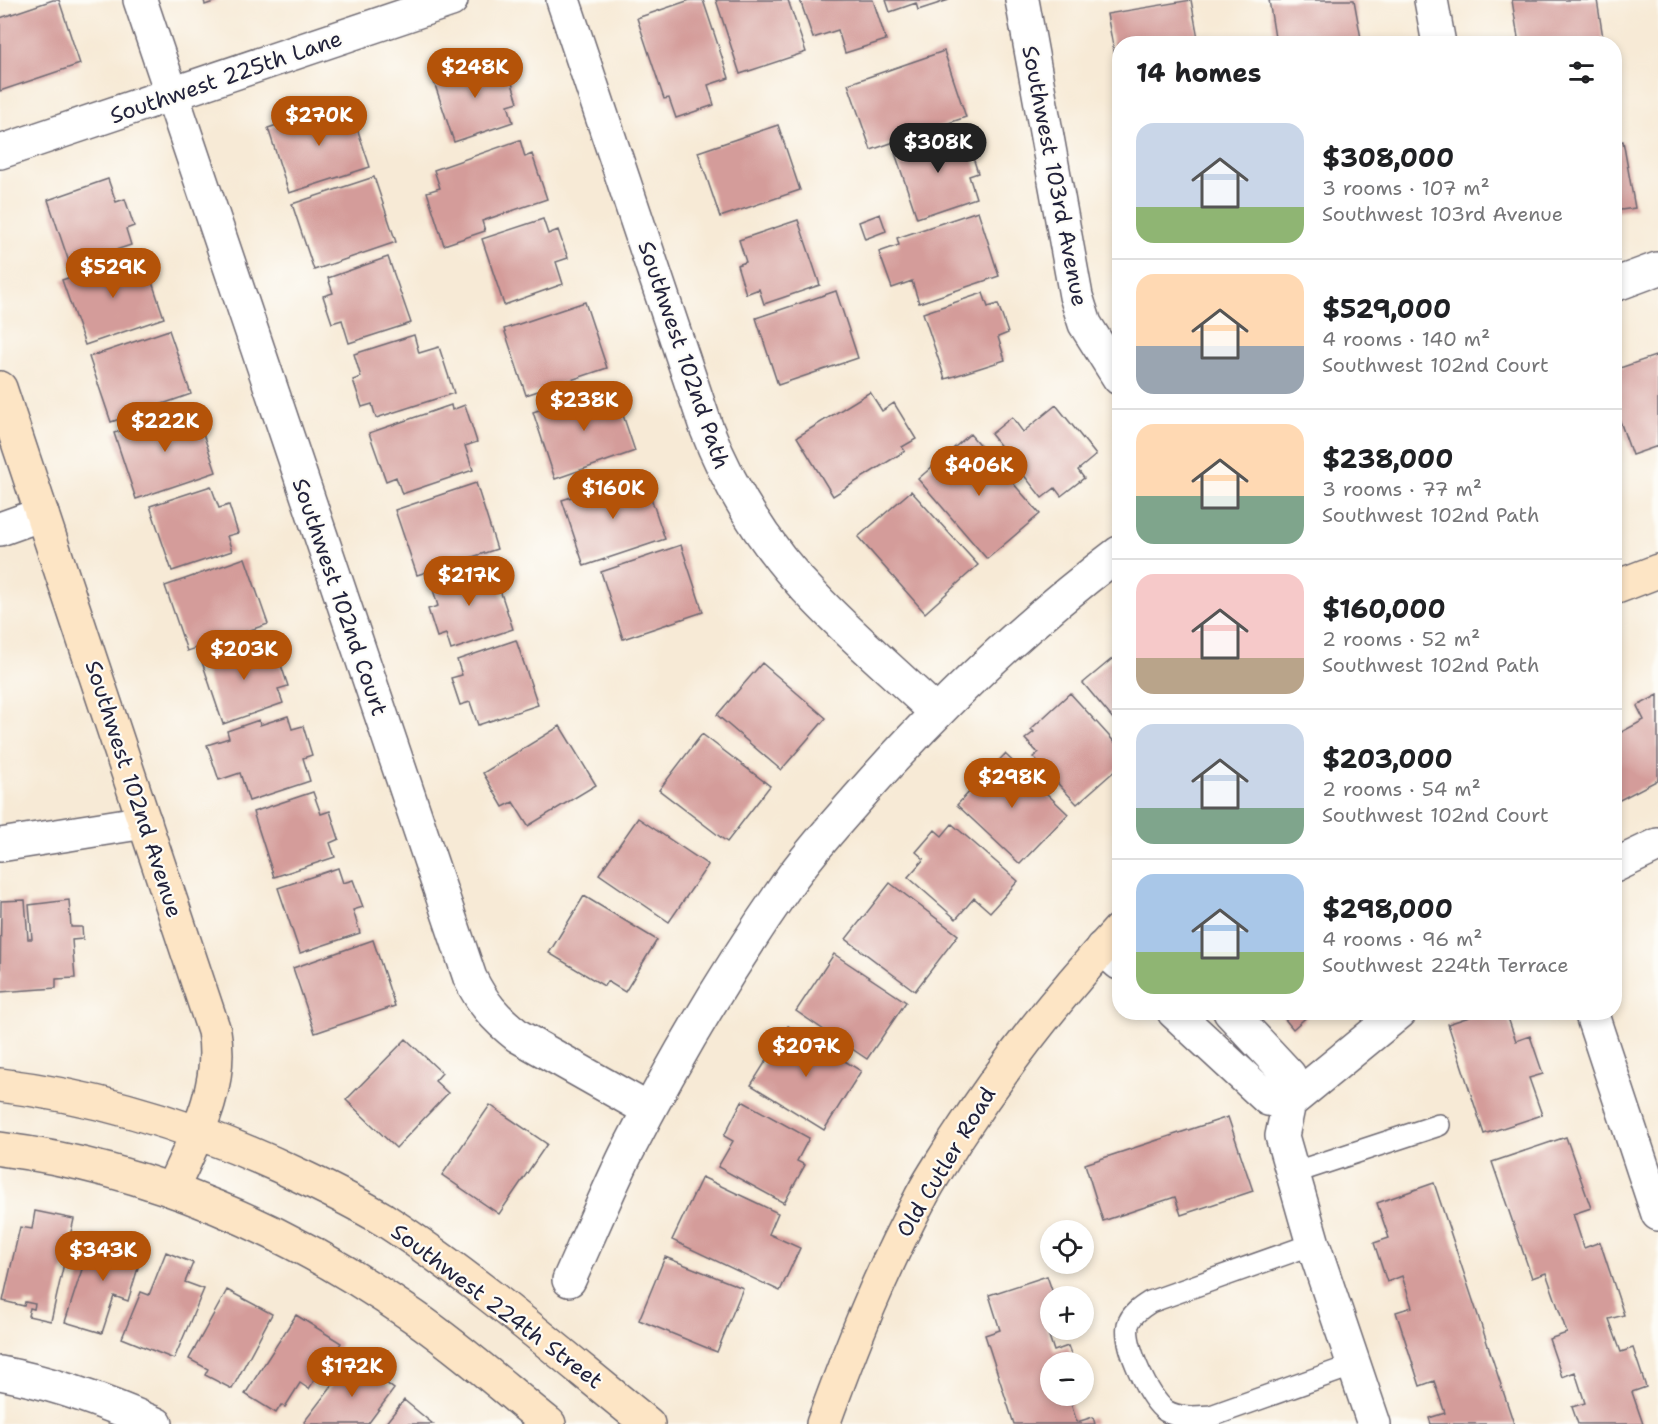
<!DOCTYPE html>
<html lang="en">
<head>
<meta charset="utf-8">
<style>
  :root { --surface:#fff; --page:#f2f2f2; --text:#202124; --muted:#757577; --line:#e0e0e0; --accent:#b45309 }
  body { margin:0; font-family:"Shantell Sans",sans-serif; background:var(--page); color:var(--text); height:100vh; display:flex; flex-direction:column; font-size:22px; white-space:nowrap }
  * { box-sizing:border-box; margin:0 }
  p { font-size:20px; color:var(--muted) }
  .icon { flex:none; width:33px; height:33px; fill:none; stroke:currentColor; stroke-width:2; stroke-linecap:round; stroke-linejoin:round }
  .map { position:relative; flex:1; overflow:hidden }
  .details { position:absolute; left:1112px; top:36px; width:510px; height:984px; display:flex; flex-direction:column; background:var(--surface); border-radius:24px; box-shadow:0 3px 9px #0003 }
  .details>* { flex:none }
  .fabs { position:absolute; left:1040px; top:1220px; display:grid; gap:12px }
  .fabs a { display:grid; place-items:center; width:54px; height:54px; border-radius:50%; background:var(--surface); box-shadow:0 3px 9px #0003; font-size:30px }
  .price { position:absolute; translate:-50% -51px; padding:0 14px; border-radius:21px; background:var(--accent); color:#fff; font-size:20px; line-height:39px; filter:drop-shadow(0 2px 3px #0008) }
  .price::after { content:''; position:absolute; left:50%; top:36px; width:18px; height:14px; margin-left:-9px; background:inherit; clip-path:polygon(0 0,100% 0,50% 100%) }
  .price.current { background:#222; color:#fff }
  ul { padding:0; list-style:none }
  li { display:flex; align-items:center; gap:18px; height:150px; padding:0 24px }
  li+li { border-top:2px solid var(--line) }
  li span { display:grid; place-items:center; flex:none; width:168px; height:120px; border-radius:18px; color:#555 }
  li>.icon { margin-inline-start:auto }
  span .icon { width:72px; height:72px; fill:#fffc; stroke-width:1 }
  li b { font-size:26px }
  h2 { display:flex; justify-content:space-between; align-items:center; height:72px; padding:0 24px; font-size:26px }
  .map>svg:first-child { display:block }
  .building { fill:#d49c9a }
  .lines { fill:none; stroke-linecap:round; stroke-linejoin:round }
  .lane-casing { stroke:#6d6871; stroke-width:24 }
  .street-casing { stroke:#6d6871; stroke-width:36 }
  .secondary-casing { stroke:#6d6871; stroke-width:36 }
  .lane { stroke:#fff; stroke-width:21 }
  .street { stroke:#fff; stroke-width:33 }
  .secondary { stroke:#fde5c5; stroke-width:33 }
  .labels { text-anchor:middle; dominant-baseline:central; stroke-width:4.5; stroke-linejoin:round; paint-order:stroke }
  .street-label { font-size:22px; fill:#22223b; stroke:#fdfcf7 }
</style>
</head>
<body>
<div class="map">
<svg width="1658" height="1424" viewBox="0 0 1658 1424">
  <rect width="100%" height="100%" fill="#fdfcf7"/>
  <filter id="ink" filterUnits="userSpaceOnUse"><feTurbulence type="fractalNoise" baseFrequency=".0167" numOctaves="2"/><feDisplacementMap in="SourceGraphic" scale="12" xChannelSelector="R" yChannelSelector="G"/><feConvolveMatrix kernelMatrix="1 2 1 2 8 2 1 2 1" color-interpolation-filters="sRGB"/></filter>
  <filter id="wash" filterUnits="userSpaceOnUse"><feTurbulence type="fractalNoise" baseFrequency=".008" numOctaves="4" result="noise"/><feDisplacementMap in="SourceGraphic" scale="24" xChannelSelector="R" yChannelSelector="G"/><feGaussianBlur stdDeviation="1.35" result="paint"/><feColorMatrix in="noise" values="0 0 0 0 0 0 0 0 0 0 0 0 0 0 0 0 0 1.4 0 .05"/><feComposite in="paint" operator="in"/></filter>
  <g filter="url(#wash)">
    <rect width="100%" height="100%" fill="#f7ead6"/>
    <g id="blocks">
      <!-- building -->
      <path class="building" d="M53 0H59L80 64 0 91V18Z
        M204 0H219L205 5Z
        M690 0H703L729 78 708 85 714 105 676 118 669 98 664 99 637 18Z
        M716 0H788L806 52 740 74Z
        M800 0H873L886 40 845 53 838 30 813 38Z
        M886 0H949L918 10 916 3 890 12Z
        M1191 0 1199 44H1119L1118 73 1107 14Z
        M1269 0H1354L1362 44H1276Z
        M1512 0H1597L1604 44H1519Z
        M944 51 966 117 871 150 848 84Z
        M491 57 498 78 509 74 518 102 508 105 513 122 454 142 432 76Z
        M348 101 370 167 289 193 268 128Z
        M778 125 800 190 720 217 698 152Z
        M955 133 960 148 969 145 978 173 969 176 976 198 917 218 895 153Z
        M520 140 525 157 532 154 547 199 482 221 485 231 444 245 427 192 440 188 434 170Z
        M1623 141 1635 208 1614 211V142Z
        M374 177 396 242 314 270 292 204Z
        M108 179 116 202 125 199 134 226 126 229 131 245 70 265 48 200Z
        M978 211 999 276 919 303 912 281 892 288 879 252 899 245 897 238Z
        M880 214 886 231 865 239 859 222Z
        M543 219 548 234 558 230 568 258 556 262 563 284 504 305 482 239Z
        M798 220 820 285 764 304 759 289 746 294 737 265 746 262 739 240Z
        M142 252 164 318 85 345 62 280Z
        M388 257 411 323 349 343 342 320 332 323 323 296 333 293 328 278Z
        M836 291 858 358 778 385 756 318Z
        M983 293 988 307 998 304 1008 333 998 337 1005 360 945 379 923 313Z
        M585 302 607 368 526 395 504 329Z
        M169 330 191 394 111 422 89 357Z
        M414 335 419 353 439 347 454 393 376 418 372 404 362 407 353 380 361 377 354 354Z
        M1658 355V446L1632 455 1614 404V370Z
        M613 385 635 451 555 479 533 412Z
        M870 392 882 411 894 403 916 439 902 447 905 451 833 496 797 437Z
        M451 405 452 410 465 405 477 442 465 446 473 470 402 494 396 477 386 481 369 433Z
        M1056 405 1096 455 1078 470 1084 478 1061 496 1055 488 1042 498 991 434 1012 417 1023 432Z
        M194 407 216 472 136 499 114 433Z
        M970 434 1040 514 987 559 918 479Z
        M643 474 665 539 584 566 562 500Z
        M476 483 497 549 417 575 395 510Z
        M211 486 219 508 229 505 238 533 227 536 232 551 172 571 150 506Z
        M911 491 978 565 925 613 858 537Z
        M681 545 703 612 623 639 601 572Z
        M245 558 268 624 187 651 165 586Z
        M491 563 513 629 451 650 446 634 437 637 428 609 438 606 431 583Z
        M261 638 269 662 279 659 288 686 278 689 283 703 223 724 201 659Z
        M516 640 538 705 478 725 470 702 460 705 451 678 462 675 457 660Z
        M1113 658 1119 666V726L1083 683Z
        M762 663 826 718 781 770 717 715Z
        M1070 693 1119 747V767L1077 804 1033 757 1038 753 1025 739 1034 732 1031 729Z
        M1658 695V780L1614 803V736L1644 720 1637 706Z
        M288 716 292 729 303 726 312 755 303 758 310 781 249 801 240 773 219 780 207 745 229 738 227 731 259 720 260 725Z
        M560 726 596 785 528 826 513 802 503 807 483 773Z
        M702 734 770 786 727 842 659 790Z
        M1005 754 1068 814 1020 864 957 805Z
        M313 792 321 814 330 811 339 839 330 843 335 857 274 877 253 812Z
        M638 818 708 865 669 922 599 874Z
        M952 824 1018 881 990 912 974 898 956 919 908 877 924 859 916 852 935 830 942 836Z
        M338 868 343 883 353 880 363 907 353 910 360 933 300 953 278 888Z
        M890 883 958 935 915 991 846 939Z
        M584 896 657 940 625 992 607 981 604 986 549 953Z
        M25 900 28 939H32L29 905 69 900 71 927H82L83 939 72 940 75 978 56 979V988L0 992 1 901Z
        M373 940 395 1006 315 1033 293 968Z
        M834 954 906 1002 867 1059 796 1011Z
        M1279 1012H1312L1293 1029Z
        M1484 1012H1506L1516 1041 1530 1036 1543 1074 1529 1078 1542 1115 1484 1134 1448 1024Z
        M788 1026 861 1071 824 1130 751 1085Z
        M406 1039 442 1073 435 1081 448 1093 396 1148 346 1100Z
        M742 1101 809 1138 797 1161 805 1165 784 1203 718 1167 733 1141 724 1136Z
        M490 1105 547 1144 499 1214 442 1175Z
        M1228 1117 1253 1191 1181 1215 1175 1197 1103 1221 1085 1164Z
        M1566 1137 1591 1208 1573 1214 1584 1248 1600 1242 1624 1315 1609 1319 1621 1352 1633 1348 1646 1387 1632 1392 1643 1424H1578L1572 1407 1585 1403 1575 1372 1562 1377 1549 1339 1567 1333 1546 1273 1532 1278 1492 1162Z
        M702 1177 778 1213 769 1234 800 1248 780 1291 672 1240Z
        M1434 1183 1514 1424H1431L1429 1418 1445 1413 1434 1381 1420 1386 1396 1312 1412 1307 1402 1276 1387 1282 1374 1243 1389 1238 1377 1203Z
        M35 1211 74 1219 51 1321 28 1316 30 1308 34 1309 35 1304 25 1302 24 1306 3 1301 20 1227 32 1229Z
        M93 1235 143 1251 128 1301 114 1296 102 1333 65 1322Z
        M166 1252 193 1263 185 1282 204 1289 174 1359 122 1338 141 1292 149 1295Z
        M665 1257 743 1288 717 1352 639 1320Z
        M1047 1276 1054 1296H1050V1316L1043 1318 1054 1351 1068 1346 1074 1362H1050V1395H1068L1077 1422 1093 1417 1095 1424H1014L985 1335 1000 1330 989 1295Z
        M227 1290 272 1314 232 1389 205 1375 208 1369 189 1359Z
        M296 1315 341 1343 318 1380 315 1379 309 1389 300 1383 285 1407 281 1405 276 1413 245 1394Z
        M353 1358 394 1389 368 1424H307L304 1422Z
        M404 1400 433 1424H385Z"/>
    </g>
  </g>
  <g filter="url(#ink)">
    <use href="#blocks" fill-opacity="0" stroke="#6d6871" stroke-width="1.5"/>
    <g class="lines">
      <defs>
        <path id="lane" d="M1293 1173 1439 1125
          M1313 1244 1150 1302C1142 1307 1131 1314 1128 1325 1124 1346 1149 1399 1166 1411 1180 1419 1196 1417 1211 1416L1354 1365"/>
        <path id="street" d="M140 0 470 978C483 1004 495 1018 518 1036L649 1110
          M563 0 706 427C731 492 770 553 820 603 857 641 898 676 937 713
          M1022 0 1076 296 1085 324 1119 378
          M1431 0 1439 44
          M0 152 451 0
          M1614 285 1657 269
          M0 529 42 514
          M0 845 145 822
          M1614 866 1658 845
          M1102 948 1119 963
          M1174 1012 1268 1099 1289 1103
          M1230 1012 1289 1075V1103L1282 1136 1313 1244 1374 1424
          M1591 1012 1658 1214
          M1289 1103 1400 1012
          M569 1280C588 1238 606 1195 626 1154 674 1060 728 969 788 883 811 850 839 820 865 790 942 703 1026 623 1119 553
          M0 1373C54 1383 106 1402 156 1424"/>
        <path id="secondary" d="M0 388 214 1031C224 1087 194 1140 172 1189
          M1614 588 1658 571
          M0 1085C107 1098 210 1132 307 1179 332 1191 358 1204 383 1219 477 1280 561 1354 648 1424
          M0 1149C150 1168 290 1230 413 1316 461 1349 504 1388 549 1424
          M823 1424C851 1347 881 1271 920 1199 930 1179 943 1161 955 1141 1004 1065 1058 996 1119 930"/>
      </defs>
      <!-- lane casing -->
      <use href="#lane" class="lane-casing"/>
      <!-- street casing -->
      <use href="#street" class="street-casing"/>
      <!-- secondary casing -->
      <use href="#secondary" class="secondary-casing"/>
      <!-- lane -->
      <use href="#lane" class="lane"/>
      <!-- street -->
      <use href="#street" class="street"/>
      <!-- secondary -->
      <use href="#secondary" class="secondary"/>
    </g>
  </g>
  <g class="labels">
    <!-- street labels -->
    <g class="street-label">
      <text transform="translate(226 77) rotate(-19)">Southwest 225th Lane</text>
      <text transform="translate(1055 176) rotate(79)">Southwest 103rd Avenue</text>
      <text transform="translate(684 355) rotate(71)">Southwest 102nd Path</text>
      <text transform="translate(340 597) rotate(71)">Southwest 102nd Court</text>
      <text transform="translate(134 789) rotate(72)">Southwest 102nd Avenue</text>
      <text transform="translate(946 1162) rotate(-59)">Old Cutler Road</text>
      <text transform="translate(497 1306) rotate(37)">Southwest 224th Street</text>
    </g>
  </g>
</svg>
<div class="fabs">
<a><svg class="icon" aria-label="locate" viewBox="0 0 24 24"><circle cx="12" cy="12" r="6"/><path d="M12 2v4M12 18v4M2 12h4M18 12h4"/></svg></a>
<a>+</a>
<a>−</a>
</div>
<b class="price" style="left:475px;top:99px">$248K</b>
<b class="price" style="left:319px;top:147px">$270K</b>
<b class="price current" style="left:938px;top:174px">$308K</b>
<b class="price" style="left:113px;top:299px">$529K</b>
<b class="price" style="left:584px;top:432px">$238K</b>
<b class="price" style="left:165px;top:453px">$222K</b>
<b class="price" style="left:979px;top:497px">$406K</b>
<b class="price" style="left:613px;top:520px">$160K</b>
<b class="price" style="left:469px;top:607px">$217K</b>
<b class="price" style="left:244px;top:681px">$203K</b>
<b class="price" style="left:1012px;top:809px">$298K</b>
<b class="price" style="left:806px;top:1078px">$207K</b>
<b class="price" style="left:103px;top:1282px">$343K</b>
<b class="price" style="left:352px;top:1398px">$172K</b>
<section class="details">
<h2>14 homes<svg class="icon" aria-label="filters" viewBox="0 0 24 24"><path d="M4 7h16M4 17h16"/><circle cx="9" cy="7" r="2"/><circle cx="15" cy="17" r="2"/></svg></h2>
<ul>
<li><span style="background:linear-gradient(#c9d6e8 70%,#8fb573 0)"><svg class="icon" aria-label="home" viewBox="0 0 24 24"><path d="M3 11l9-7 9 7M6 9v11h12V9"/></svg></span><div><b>$308,000</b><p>3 rooms · 107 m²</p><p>Southwest 103rd Avenue</p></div></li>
<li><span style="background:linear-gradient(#ffd9b3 60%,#9aa5b1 0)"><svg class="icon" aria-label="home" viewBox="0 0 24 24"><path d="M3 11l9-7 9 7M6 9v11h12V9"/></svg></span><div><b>$529,000</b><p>4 rooms · 140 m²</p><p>Southwest 102nd Court</p></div></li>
<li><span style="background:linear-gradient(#ffd9b3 60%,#7fa58c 0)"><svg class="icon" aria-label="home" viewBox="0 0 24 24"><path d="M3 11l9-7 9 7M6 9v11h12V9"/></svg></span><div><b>$238,000</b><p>3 rooms · 77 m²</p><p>Southwest 102nd Path</p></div></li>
<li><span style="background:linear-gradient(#f6c9c9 70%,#b9a48a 0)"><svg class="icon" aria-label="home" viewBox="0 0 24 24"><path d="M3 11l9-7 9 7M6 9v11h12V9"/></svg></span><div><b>$160,000</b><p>2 rooms · 52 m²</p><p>Southwest 102nd Path</p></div></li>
<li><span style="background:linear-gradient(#c9d6e8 70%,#7fa58c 0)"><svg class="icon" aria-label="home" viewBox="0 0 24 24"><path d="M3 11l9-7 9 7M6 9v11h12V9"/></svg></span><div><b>$203,000</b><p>2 rooms · 54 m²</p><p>Southwest 102nd Court</p></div></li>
<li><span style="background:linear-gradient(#a9c7e8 65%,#8fb573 0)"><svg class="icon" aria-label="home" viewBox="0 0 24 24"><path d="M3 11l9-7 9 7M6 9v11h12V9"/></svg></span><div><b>$298,000</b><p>4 rooms · 96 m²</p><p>Southwest 224th Terrace</p></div></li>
</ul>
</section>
</div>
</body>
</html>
